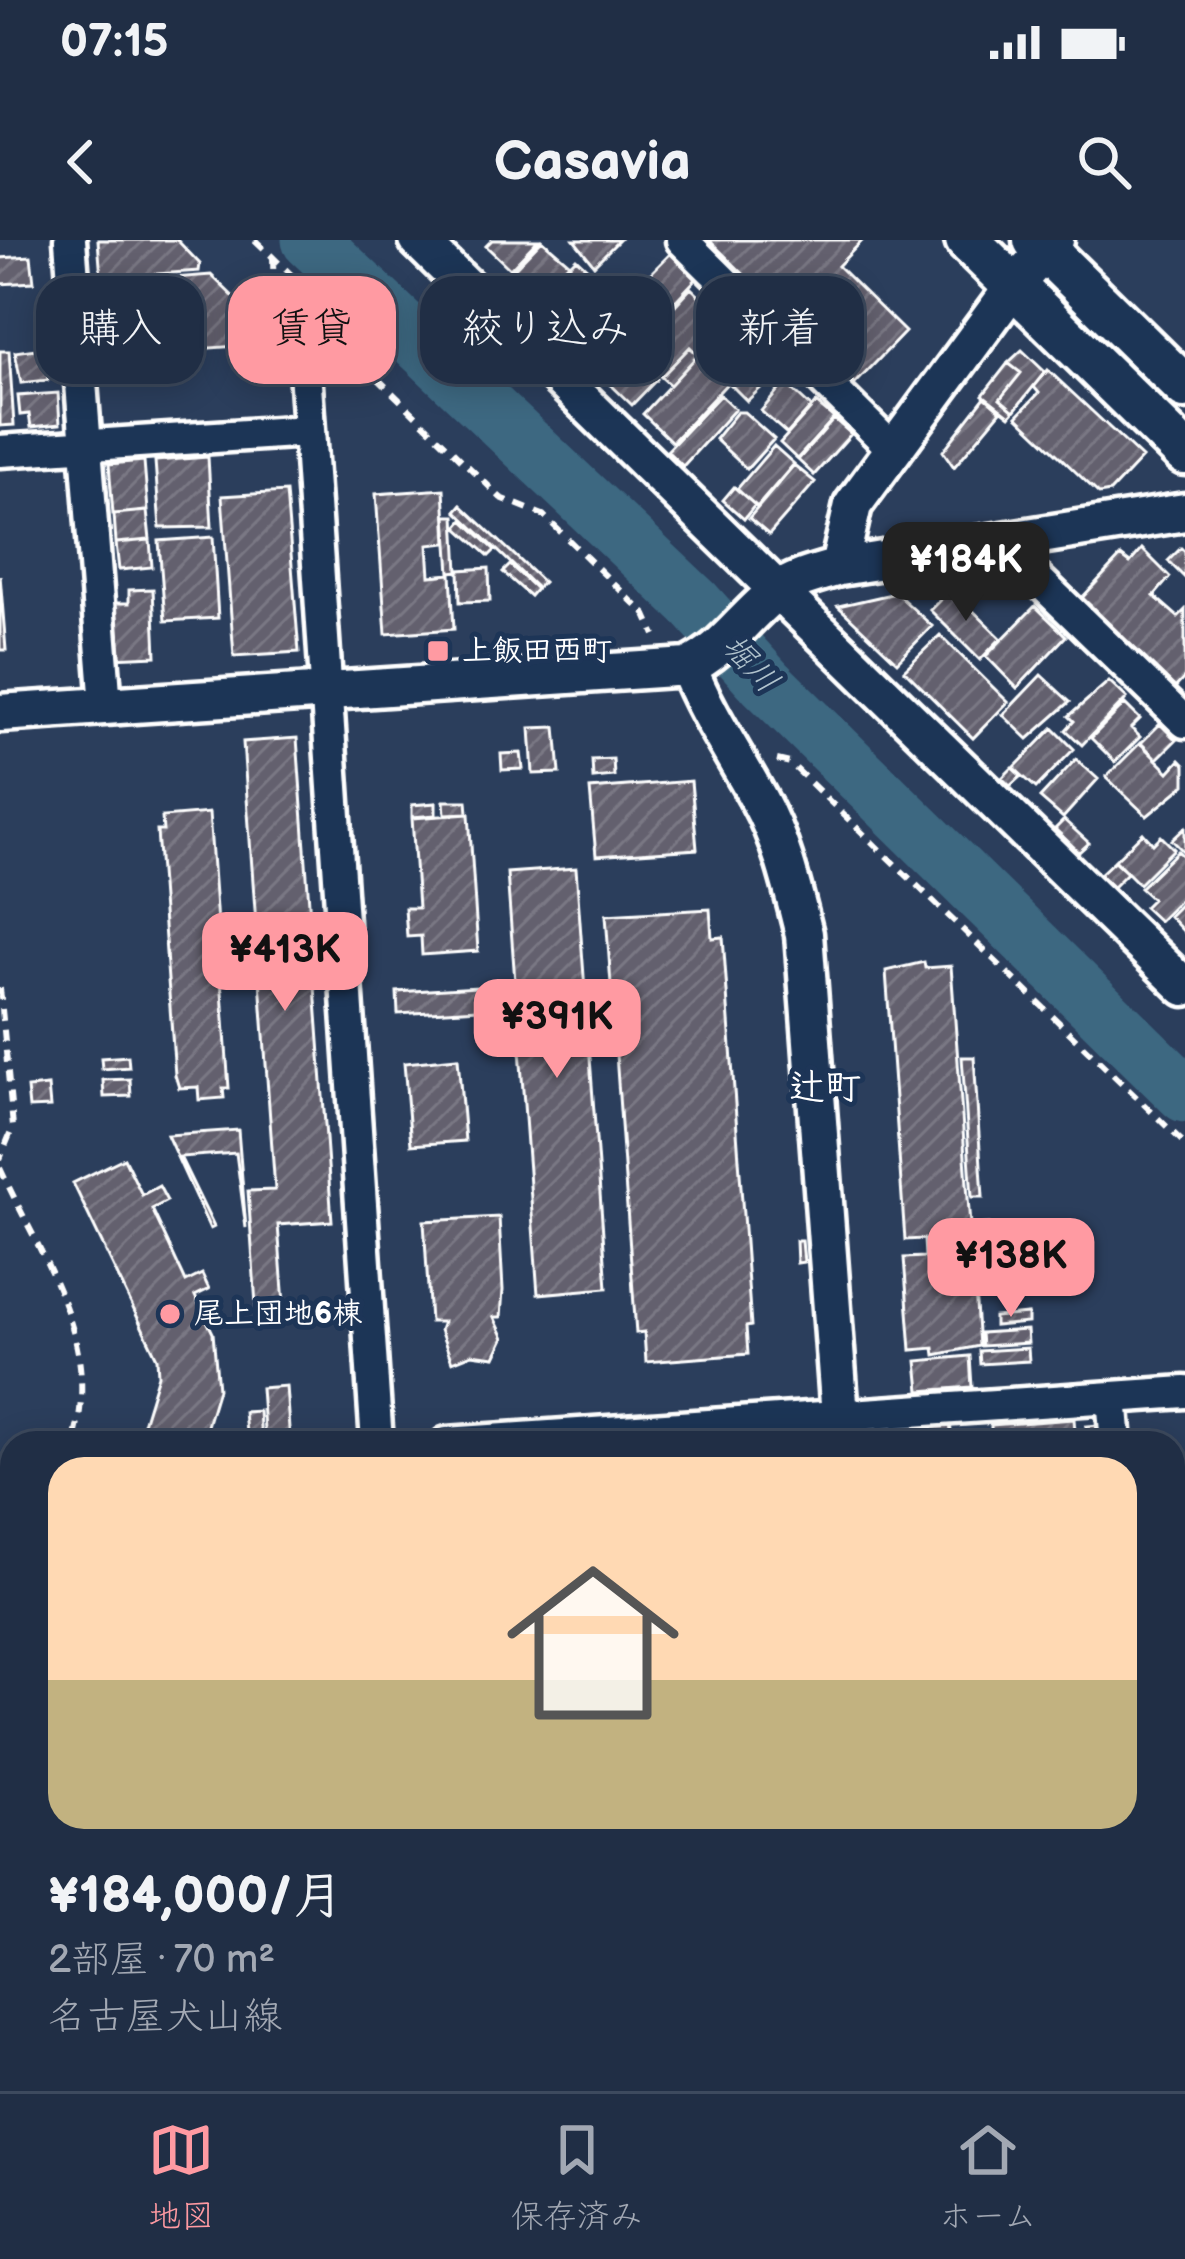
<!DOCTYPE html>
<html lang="ja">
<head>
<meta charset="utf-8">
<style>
  :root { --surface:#202e45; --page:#2d3a50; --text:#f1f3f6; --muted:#a2a8b3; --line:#3d4a5e; --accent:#ff9aa2 }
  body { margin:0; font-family:"Balsamiq Sans","Klee One",sans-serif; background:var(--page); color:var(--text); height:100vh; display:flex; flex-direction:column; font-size:45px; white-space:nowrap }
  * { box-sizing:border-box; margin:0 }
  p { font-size:39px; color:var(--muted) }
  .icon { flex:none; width:66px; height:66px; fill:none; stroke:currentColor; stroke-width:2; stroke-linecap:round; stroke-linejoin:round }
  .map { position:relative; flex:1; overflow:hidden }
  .sheet { position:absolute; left:0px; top:1191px; width:1185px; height:660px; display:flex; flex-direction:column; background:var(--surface); border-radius:36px 36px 0 0; box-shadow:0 6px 30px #0003,0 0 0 3px var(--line) }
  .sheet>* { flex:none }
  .hud { position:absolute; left:36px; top:36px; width:1113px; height:108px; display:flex; gap:24px }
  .price { position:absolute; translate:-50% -102px; padding:0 27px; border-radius:24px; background:var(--accent); color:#111; font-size:39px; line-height:78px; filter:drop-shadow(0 3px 6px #0008) }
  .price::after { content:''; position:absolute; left:50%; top:72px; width:36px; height:27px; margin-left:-18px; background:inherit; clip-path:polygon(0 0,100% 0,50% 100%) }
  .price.active { background:#222; color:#fff }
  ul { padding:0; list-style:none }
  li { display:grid; align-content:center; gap:24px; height:636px; padding:0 48px }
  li+li { border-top:3px solid var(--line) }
  li span { display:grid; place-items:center; height:372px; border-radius:36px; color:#555 }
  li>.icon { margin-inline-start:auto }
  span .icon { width:216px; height:216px; fill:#fffc; stroke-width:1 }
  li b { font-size:51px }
  .pill { padding:0 42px; border-radius:36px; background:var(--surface); box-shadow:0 6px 30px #0003,0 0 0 3px var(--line); font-size:42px; line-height:108px }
  .pill.active { background:var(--accent); color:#111 }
  .status { display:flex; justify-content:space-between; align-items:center; height:84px; padding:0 60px; background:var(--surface); direction:ltr }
  .status svg { height:33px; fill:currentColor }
  header { display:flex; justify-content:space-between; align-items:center; height:156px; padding:0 48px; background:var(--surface); font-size:54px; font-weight:600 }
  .tab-bar { display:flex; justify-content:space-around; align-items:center; height:168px; border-top:3px solid var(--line); background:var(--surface); font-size:33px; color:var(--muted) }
  .tab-bar a { display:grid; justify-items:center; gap:6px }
  .tab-bar .active { color:var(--accent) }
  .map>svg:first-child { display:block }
  .grass { fill:url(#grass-tufts); stroke:#a6b8b9; stroke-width:3 }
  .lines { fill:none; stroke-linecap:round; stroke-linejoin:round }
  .river { stroke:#3c6881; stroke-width:57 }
  .building { fill:url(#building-hatch); stroke:#fff; stroke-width:3 }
  .minor-casing { stroke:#fff; stroke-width:39 }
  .tertiary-casing { stroke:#fff; stroke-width:45 }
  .secondary-casing { stroke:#fff; stroke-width:51 }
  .path { stroke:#fff; stroke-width:6; stroke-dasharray:12 9; stroke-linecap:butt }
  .minor { stroke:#1d3557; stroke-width:30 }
  .tertiary { stroke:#1d3557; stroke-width:36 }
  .secondary { stroke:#1d3557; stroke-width:42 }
  .poi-dot { fill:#ff9aa2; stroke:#1d3557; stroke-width:4.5 }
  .labels { text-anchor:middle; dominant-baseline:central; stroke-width:10; stroke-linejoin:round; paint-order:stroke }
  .poi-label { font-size:30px; font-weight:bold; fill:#fff; stroke:#1d3557; text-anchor:start }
  .water-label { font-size:33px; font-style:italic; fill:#b1c3cd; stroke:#1d3557 }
  .quarter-label { font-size:36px; font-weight:bold; fill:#fff; stroke:#1d3557 }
</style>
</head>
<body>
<div class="status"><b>07:15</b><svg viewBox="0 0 49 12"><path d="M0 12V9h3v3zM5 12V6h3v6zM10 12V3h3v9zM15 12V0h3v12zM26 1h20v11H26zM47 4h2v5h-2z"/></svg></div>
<header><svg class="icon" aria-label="back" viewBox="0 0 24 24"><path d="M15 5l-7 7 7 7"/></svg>Casavia<svg class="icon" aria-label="search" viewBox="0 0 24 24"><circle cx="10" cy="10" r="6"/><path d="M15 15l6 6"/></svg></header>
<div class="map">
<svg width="1185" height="1851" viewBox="0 0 1185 1851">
  <defs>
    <pattern id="grass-tufts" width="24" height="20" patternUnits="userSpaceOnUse" patternTransform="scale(3)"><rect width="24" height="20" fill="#4d7273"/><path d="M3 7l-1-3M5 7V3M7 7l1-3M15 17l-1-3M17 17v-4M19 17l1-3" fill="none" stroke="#688788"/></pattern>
    <pattern id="building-hatch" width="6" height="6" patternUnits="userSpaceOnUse" patternTransform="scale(3)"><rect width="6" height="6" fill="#63606e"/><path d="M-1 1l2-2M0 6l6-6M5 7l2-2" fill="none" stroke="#7a7884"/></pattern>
  </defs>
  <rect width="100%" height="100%" fill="#2b3e5c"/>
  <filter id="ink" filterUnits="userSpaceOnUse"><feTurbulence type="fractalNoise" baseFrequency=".00833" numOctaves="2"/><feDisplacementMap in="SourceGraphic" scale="24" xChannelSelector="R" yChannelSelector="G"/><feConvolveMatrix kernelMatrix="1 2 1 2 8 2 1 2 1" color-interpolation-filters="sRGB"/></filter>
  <g filter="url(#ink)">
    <!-- grass -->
    <path class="grass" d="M0 1767H12V1839H393L394 1851H0Z"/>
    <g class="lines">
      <!-- river -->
      <path class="river" d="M310 0 695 364 766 443 1185 854"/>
    </g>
    <!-- building -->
    <path class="building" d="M98 0H177L200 24 199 31 101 38Z
      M492 0H538L510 29 486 6Z
      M542 0 569 23 538 54 513 30Z
      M574 0H619L594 25Z
      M709 0H863L838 26 905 92 855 144Z
      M672 12 698 37 664 73 637 47Z
      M31 16 34 42 0 44V18Z
      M576 18 591 32 545 79 530 65Z
      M211 35 281 103 142 113 137 41Z
      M691 48 720 76 703 95 708 100 732 75 764 104 672 202 643 174 698 115 690 107 661 137 633 111Z
      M624 63 648 86 615 120 592 97Z
      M57 106 59 127 47 128 48 140 21 143 15 112Z
      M284 107 286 135 256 138 253 109Z
      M690 107 698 115 670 145 661 137Z
      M1022 110 1045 132 1014 171 1000 159 1021 133 1008 123Z
      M0 111H9L14 185 0 186Z
      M632 115 657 139 632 165 607 141Z
      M1008 123 1021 133 1000 159 1014 171 1010 176 983 155Z
      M746 125 765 144 747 161 729 143Z
      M1048 130 1142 218 1110 252 1099 254 1017 176 1039 153 1034 147Z
      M785 143 811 167 787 194 761 171Z
      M58 153 60 184 31 187 29 174 20 175 18 156Z
      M720 155 735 169 683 226 667 211Z
      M985 157 1001 171 954 227 943 211Z
      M816 163 834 178 797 219 780 203Z
      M737 172H744L774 199 747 229 715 199Z
      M834 179 851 194 814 235 798 220Z
      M774 206 794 224 757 267 737 249Z
      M208 217 212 287 160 288 155 221Z
      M144 221 148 271 113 274 109 224Z
      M794 225 815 242 769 295 749 278Z
      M734 247 755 265 744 279 723 260Z
      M444 249 447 303 428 305 430 336 451 334 454 389 386 394 376 254Z
      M286 252 299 412 234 416 222 256Z
      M461 265 543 342 537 348 456 271Z
      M147 271 150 300 116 303 114 274Z
      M446 276H455L458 331 450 332Z
      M463 280 495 310 489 316 457 287Z
      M213 297 218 378 165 381 159 301Z
      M150 300 152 327 119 330 116 303Z
      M1181 308 1185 312V338L1168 321Z
      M1142 309 1170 337 1154 356 1178 377 1185 370V437L1174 449 1080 360 1121 316 1130 323Z
      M510 325 536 349 530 356 503 332Z
      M489 328 490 361 460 362 459 330Z
      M0 335 6 410H0Z
      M153 349 156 416 112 418 110 363H129V350Z
      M951 349 1001 398 980 420 930 370Z
      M896 353 932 386 897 422 838 366Z
      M1035 366 1066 396 1017 448 986 416Z
      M940 395 1008 462 973 498 904 430Z
      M1041 435 1070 462 1028 499 1003 475Z
      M1109 441 1127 458 1082 505 1066 490 1074 481 1069 476Z
      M1125 464 1140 479 1131 488 1140 497 1115 522 1091 498Z
      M1160 484 1176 500 1157 519 1141 503Z
      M556 487 560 533 533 534 530 488Z
      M1053 488 1074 509 1036 548 1014 528Z
      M297 498 332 981 278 985 285 1077 257 1079 248 951 275 950 243 502Z
      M1140 503 1169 532 1180 520 1185 525V545L1147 576 1106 537Z
      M521 513 523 529 502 530 501 514Z
      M613 519 614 536 593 538 592 520Z
      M1076 519 1098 539 1063 578 1040 558Z
      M1012 528 1021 536 1010 546 1002 538Z
      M691 541 697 609 596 616 590 549Z
      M444 561H467L468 573 445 574Z
      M436 563V575L412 577V565Z
      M209 573 229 848H223L224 858 199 860 198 847 179 848 175 835 157 591H163L162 577Z
      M469 574 478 711 422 715 421 696 407 697 405 668H418L412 578Z
      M1064 580 1089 603 1079 612 1055 589Z
      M1185 588V613L1172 600Z
      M1143 593 1153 604 1161 596 1174 609 1139 644 1115 620Z
      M1178 611 1185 618V655L1159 681 1144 667 1152 659 1140 648Z
      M1114 621 1127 633 1112 648 1099 635Z
      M576 628 607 1048 538 1054 507 633Z
      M1185 660V693L1169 676Z
      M710 669 712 698 723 697 751 1086 746 1087 748 1114 646 1122 644 1092 636 1093 606 675Z
      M924 722 925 728 951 726 970 985 989 984 991 1022 973 1023 979 1106 935 1115 934 1108 911 1110 904 1018 925 1017 924 999 905 1000 886 731Z
      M477 747 478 769 398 774 397 752Z
      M128 816 129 827 102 829 101 818Z
      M962 817H974L983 957H972Z
      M458 818 465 901 411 905 404 823Z
      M130 839 131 856 104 857 103 840Z
      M48 846 50 867 29 868 27 848Z
      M238 890 246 988 236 913 180 917 214 987 210 989 167 895Z
      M124 918 142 955 159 946 167 961 152 969 186 1042 202 1034 209 1049 195 1056 213 1093 218 1149 206 1189 221 1194 218 1203H137L158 1135 157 1118 73 943Z
      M499 977 503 1050 501 1077H494L504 1098 495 1117 472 1114 452 1122 440 1090 443 1082H430L424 981Z
      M796 1001H802L804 1022 797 1023Z
      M1028 1074V1083L994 1086V1077Z
      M1027 1090 1028 1103 982 1106 981 1093Z
      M1028 1108 1029 1121 980 1124 979 1111Z
      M970 1116 972 1147 920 1151 917 1121Z
      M286 1146 290 1203H265L261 1148Z
      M259 1171 261 1203H247L244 1172Z
      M1074 1179 1076 1203H952L991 1195V1185Z
      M950 1181 952 1203H914L921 1183Z
      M1098 1185 1100 1203H1087L1086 1186Z
      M732 1193 733 1202 721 1203H580Z
      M1185 1234V1263L1173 1264V1235Z
      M1185 1346V1368L1173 1369V1347Z
      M1185 1370V1396L1173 1397V1371Z
      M1185 1401V1523H1175L1173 1402Z
      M12 1552V1684L0 1685V1553Z
      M453 1839H557L558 1843 454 1851Z
      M762 1839 763 1851H682L681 1841Z
      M948 1839H1067L1068 1851H949Z
      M1095 1839H1127V1848L1096 1850Z"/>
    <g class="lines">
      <defs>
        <path id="minor" d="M70 0 106 466
          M682 0 894 210
          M304 115 377 1203
          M0 211 308 191
          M1001 304 1185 482
          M1112 1157 1116 1203
          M447 1203 1185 1152
          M1173 1710 1185 1709
          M420 1839V1851
          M661 1839 662 1851
          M1160 1839 1161 1851"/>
        <path id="tertiary" d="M418 0 1185 747
          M839 327 853 265 1014 46 1055 0
          M688 427C707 475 735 515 759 560 782 602 792 647 804 694L842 1203
          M0 473 688 427C726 409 743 377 776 352 794 339 818 333 839 327L1185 272
          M883 1839 884 1851"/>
        <path id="secondary" d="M967 0 1185 213
          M1035 0 1185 147"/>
      </defs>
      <!-- minor casing -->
      <use href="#minor" class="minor-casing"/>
      <!-- tertiary casing -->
      <use href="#tertiary" class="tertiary-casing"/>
      <!-- secondary casing -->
      <use href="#secondary" class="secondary-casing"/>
      <!-- path -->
      <path class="path" d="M255 0 370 110 374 135 501 258 543 275 646 375 655 395
        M273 17 274 66 290 92
        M332 121 374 135
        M777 520 790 523 1185 904
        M0 748 13 887 0 919
        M0 928C41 1018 104 1103 73 1203
        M0 1347 12 1346
        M0 1706 12 1705
        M0 1758 12 1757"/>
      <!-- minor -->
      <use href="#minor" class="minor"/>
      <!-- tertiary -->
      <use href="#tertiary" class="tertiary"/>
      <!-- secondary -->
      <use href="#secondary" class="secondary"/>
    </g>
  </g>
  <!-- markers -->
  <g class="poi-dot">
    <rect x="426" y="399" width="24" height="24" rx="6"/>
    <circle cx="170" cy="1074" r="12"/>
  </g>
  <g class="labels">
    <!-- poi labels -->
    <g class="poi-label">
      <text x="462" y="411">上飯田西町</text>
      <text x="194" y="1074">尾上団地6棟</text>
    </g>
    <!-- water labels -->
    <g class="water-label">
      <text transform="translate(750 424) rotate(47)">堀川</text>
    </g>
    <!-- quarter labels -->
    <g class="quarter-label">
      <text x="825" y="848">辻町</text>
    </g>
  </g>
</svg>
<b class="price active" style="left:966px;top:384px">¥184K</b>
<b class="price" style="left:285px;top:774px">¥413K</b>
<b class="price" style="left:557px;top:841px">¥391K</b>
<b class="price" style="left:1011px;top:1080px">¥138K</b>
<div class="hud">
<a class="pill">購入</a>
<a class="pill active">賃貸</a>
<a class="pill">絞り込み</a>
<a class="pill">新着</a>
</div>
<section class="sheet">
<ul>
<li><span style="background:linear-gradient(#ffd9b3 60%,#c2b280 0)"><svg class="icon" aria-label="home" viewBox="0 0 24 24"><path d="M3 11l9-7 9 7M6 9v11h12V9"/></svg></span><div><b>¥184,000/月</b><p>2部屋 · 70 m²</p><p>名古屋犬山線</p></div></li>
</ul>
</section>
</div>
<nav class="tab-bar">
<a class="active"><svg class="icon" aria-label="map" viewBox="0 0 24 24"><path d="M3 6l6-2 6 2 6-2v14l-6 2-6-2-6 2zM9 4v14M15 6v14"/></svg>地図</a>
<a><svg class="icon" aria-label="saved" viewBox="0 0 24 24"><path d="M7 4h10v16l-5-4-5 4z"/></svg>保存済み</a>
<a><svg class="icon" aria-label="home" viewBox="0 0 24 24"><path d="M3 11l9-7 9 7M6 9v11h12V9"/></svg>ホーム</a>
</nav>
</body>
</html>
